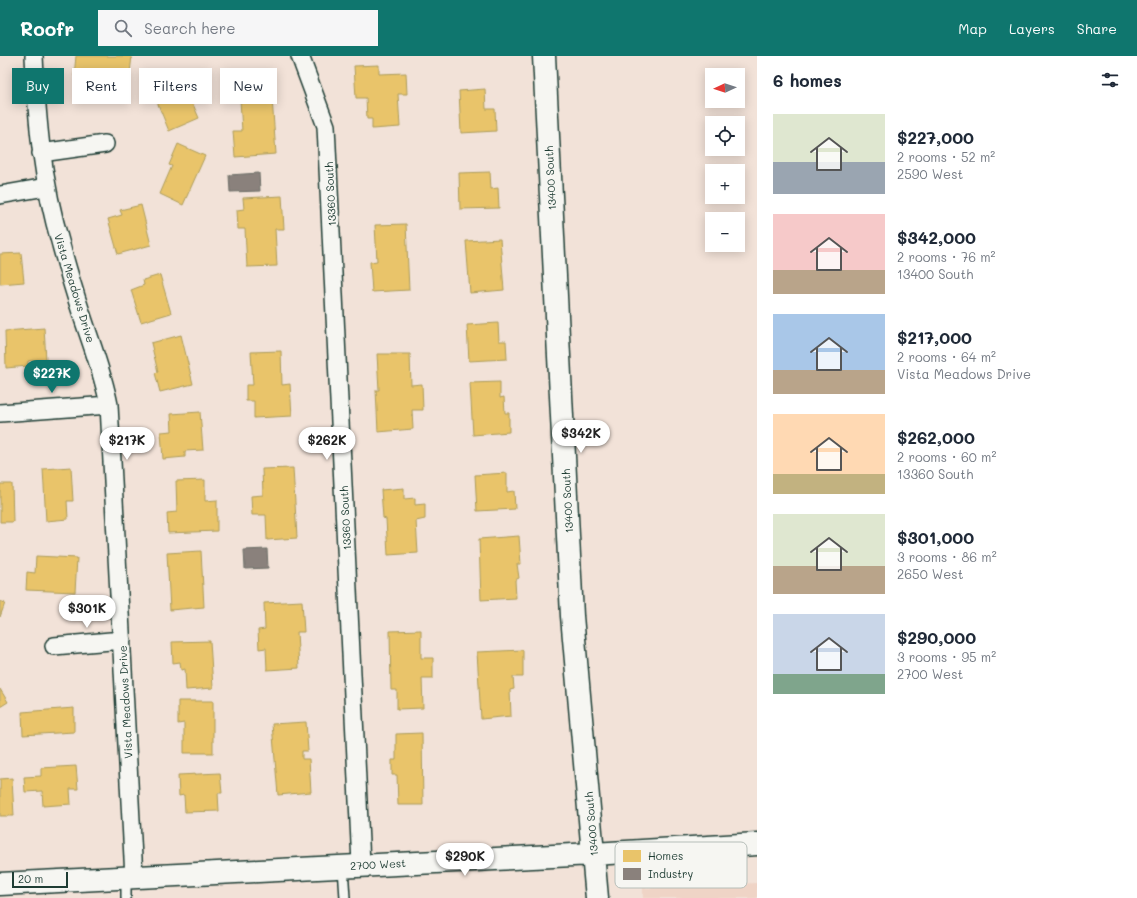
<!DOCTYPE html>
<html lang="en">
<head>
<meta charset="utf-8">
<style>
  :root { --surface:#fff; --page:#f6f6f7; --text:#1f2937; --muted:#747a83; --accent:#0f766e }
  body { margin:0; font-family:Mali,sans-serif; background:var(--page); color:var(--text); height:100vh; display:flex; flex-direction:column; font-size:15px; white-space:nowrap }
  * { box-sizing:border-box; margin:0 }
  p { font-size:13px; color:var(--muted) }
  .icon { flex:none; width:22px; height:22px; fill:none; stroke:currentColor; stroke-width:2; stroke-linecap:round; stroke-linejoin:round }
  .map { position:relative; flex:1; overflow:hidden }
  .details { display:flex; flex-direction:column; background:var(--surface); width:380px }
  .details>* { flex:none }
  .banner { position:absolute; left:12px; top:12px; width:380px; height:36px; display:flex; gap:8px }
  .needle { width:26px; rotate:267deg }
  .controls { position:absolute; left:705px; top:12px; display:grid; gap:8px }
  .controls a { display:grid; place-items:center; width:40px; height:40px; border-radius:0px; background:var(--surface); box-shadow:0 2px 10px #0003; font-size:20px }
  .scale { position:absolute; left:12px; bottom:10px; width:56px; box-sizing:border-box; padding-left:4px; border:2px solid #1f3d34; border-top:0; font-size:11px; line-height:14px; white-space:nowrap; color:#1f3d34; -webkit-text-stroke:3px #f6f6f2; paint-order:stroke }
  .price { position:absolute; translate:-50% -34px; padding:0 9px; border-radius:14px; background:#fff; color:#222; font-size:13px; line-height:26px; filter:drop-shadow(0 1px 2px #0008) }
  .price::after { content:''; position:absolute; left:50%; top:24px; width:12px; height:9px; margin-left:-6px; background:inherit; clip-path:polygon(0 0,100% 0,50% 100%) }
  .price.current { background:var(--accent); color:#fff }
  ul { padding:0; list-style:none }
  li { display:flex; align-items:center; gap:12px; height:100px; padding:0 16px }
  li span { display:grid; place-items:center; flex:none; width:112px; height:80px; border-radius:0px; color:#555 }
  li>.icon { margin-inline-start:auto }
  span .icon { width:48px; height:48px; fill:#fffc; stroke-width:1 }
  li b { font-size:17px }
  h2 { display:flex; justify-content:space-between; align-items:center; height:48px; padding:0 16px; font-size:17px }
  .chip { padding:0 14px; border-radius:0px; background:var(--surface); box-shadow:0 2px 10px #0003; font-size:14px; line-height:36px }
  .chip.current { background:var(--accent); color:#fff }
  header { display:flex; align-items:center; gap:24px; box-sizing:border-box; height:56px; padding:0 20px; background:var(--accent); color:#fff }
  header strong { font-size:19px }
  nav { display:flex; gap:22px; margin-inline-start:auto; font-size:14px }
  .search { width:280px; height:36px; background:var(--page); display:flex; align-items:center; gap:10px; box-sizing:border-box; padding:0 14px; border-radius:0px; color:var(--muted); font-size:15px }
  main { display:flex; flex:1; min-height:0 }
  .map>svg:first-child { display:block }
  .built { fill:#efd4c6 }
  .homes { fill:#e9c46a; stroke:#ac9c5a }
  .industry { fill:#8a817c; stroke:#6a6d66 }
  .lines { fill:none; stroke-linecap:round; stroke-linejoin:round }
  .service-casing { stroke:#1f3d34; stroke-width:12 }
  .minor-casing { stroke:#1f3d34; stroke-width:20 }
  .tertiary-casing { stroke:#1f3d34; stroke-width:25 }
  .secondary-casing { stroke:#1f3d34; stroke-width:25 }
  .service { stroke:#f6f6f2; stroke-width:9 }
  .minor { stroke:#f6f6f2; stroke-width:17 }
  .tertiary { stroke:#f6f6f2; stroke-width:22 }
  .secondary { stroke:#f6f6f2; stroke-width:22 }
  .labels { text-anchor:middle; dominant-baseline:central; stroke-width:4; stroke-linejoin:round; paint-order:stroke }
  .street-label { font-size:11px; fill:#1f3d34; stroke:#f6f6f2 }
  .key { fill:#f6f6f2; stroke:#b6beb9; stroke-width:1 }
  .key-label { font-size:11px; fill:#1f3d34 }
</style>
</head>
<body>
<header>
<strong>Roofr</strong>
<div class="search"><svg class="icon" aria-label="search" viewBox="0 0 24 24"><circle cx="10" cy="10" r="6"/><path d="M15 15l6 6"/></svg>Search here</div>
<nav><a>Map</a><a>Layers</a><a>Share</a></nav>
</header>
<main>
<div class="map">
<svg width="757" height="842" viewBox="0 0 757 842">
  <rect width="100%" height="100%" fill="#f2e2d8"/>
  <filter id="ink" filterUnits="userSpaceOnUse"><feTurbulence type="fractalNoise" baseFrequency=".025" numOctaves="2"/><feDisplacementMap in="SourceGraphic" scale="8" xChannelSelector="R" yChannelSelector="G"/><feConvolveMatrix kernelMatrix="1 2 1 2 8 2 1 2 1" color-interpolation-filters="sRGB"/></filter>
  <g filter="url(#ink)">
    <!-- built -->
    <path class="built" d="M757 827V842H643V832Z"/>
    <!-- homes -->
    <path class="homes" d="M76 0H132L129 25 74 20Z
      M379 9V18L406 17 407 38H398L400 71 372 73V63H367L366 42H356L354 10Z
      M182 23 199 62 169 75 153 36Z
      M485 33 486 53H495L496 75 461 77 459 35Z
      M272 42 276 98 235 101 233 75H242L240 44Z
      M178 88 205 100 183 149 160 138 172 110 169 109Z
      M490 116 491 133 498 132 499 152 460 153 459 117Z
      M282 140 284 173H275L277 210 247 211 245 173H238L237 154 244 153 243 142Z
      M141 149 151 189 118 198 108 163 122 159 120 154Z
      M406 168 409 234 372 236 370 206 377 205 375 169Z
      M500 183 504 234 470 237 466 185Z
      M21 197 24 226 0 228V198Z
      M160 219 171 257 141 266 131 234 144 229 143 224Z
      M498 267 499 285H506L507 303 469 305 467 269Z
      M44 272 46 304 28 305V310L6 312 5 275Z
      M181 279 193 328 160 336 155 317 158 316 151 287Z
      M281 295 282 329 290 328 292 360 254 362V345H246V329H253L251 296Z
      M377 298H410L411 329 422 328 423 354H412L413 373 378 376 376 334H379Z
      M500 326V342L504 341 505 357H509V376L473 379 470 327Z
      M200 356 203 394 185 395V401L163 403 161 376 172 375 171 358Z
      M71 411 73 445H67L68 463 46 465 43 413Z
      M293 412 297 482 267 484 266 459H252L251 440 263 439 262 413Z
      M507 417V436L514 435 515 453 477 455 475 419Z
      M205 424V445L217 444V475L168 477 167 457 177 456 176 425Z
      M0 428H12L13 466H0Z
      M404 432V443L415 442V449L425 448V463L416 465 418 497 388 499 386 463 383 462 381 434Z
      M519 480 521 508H517L519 522 515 524 516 542 481 544 479 483Z
      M201 495 204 551 170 554 167 497Z
      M36 500 77 502 75 536 26 534 27 516 35 517Z
      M0 545 5 547 0 561Z
      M302 545 304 576H297L299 612 267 614 266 592 259 593 258 574 265 573 264 547Z
      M421 574V602H433V622H422L423 652 397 653V634H391L390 575Z
      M210 585 213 632 186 634 185 613 181 614 180 606 173 607 172 586Z
      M523 594V621H513L514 633 510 634 511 660 481 663 477 596Z
      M0 633 8 646 0 651Z
      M178 645H213V697H184V667L178 668Z
      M74 652V676L23 679 22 656Z
      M306 666 308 695H302V703H309L311 736 278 739 272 668Z
      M422 677 423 749H398L397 719H392V704H396V678Z
      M76 710 78 733H70L71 748 43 750 42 735 25 736 24 721 41 720V712Z
      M220 717 222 737H218L219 755 185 756 184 739 179 740 178 719Z
      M12 722 14 760H0V723Z"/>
    <!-- industry -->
    <path class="industry" d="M259 117 260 135 230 136 229 119Z
      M267 493 268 512 245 513 244 494Z"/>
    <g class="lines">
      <defs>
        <path id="service" d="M343 811 345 842
          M126 821V842"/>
        <path id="minor" d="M34 0C37 66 42 125 61 189 67 211 73 232 80 253 90 285 103 316 109 349L134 821
          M300 0 326 70 361 808
          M41 97 105 88
          M0 139 46 131
          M0 357 109 349
          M54 590 122 584"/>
        <path id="tertiary" d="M544 0 572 560 593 798"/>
        <path id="secondary" d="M593 798 597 842
          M0 828 593 798 757 788"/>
      </defs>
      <!-- service casing -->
      <use href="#service" class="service-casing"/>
      <!-- minor casing -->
      <use href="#minor" class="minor-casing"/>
      <!-- tertiary casing -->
      <use href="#tertiary" class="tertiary-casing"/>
      <!-- secondary casing -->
      <use href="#secondary" class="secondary-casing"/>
      <!-- service -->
      <use href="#service" class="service"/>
      <!-- minor -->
      <use href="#minor" class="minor"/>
      <!-- tertiary -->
      <use href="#tertiary" class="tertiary"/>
      <!-- secondary -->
      <use href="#secondary" class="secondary"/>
    </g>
  </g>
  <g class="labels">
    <!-- street labels -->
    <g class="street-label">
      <text transform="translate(550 122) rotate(-93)">13400 South</text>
      <text transform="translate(330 138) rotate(-93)">13360 South</text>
      <text transform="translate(75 232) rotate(73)">Vista Meadows Drive</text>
      <text transform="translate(567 445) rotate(-93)">13400 South</text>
      <text transform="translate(345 462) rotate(-93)">13360 South</text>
      <text transform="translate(125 646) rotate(-93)">Vista Meadows Drive</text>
      <text transform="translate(591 768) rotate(-95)">13400 South</text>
      <text transform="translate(378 808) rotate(-3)">2700 West</text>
    </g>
  </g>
  <!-- legend -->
  <rect x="615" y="786" width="132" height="46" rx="6" class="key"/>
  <rect x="623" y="794" width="18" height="12" fill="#e9c46a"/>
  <rect x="623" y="812" width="18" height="12" fill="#8a817c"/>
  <g class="key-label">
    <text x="648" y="804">Homes</text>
    <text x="648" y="822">Industry</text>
  </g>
</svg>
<div class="controls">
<a><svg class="needle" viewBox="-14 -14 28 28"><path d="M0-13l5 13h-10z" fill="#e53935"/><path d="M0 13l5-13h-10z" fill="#747a83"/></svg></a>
<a><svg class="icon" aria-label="locate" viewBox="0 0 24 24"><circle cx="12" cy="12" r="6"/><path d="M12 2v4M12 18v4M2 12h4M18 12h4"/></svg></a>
<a>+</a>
<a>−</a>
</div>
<div class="scale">20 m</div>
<b class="price current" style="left:52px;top:338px">$227K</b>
<b class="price" style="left:581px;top:398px">$342K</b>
<b class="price" style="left:127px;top:405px">$217K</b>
<b class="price" style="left:327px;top:405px">$262K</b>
<b class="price" style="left:87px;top:573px">$301K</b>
<b class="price" style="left:465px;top:821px">$290K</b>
<div class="banner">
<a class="chip current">Buy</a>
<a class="chip">Rent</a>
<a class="chip">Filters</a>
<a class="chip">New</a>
</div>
</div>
<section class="details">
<h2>6 homes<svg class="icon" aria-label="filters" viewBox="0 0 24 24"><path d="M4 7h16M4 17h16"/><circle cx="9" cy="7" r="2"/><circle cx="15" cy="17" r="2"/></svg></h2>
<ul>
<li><span style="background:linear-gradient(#dfe7d0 60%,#9aa5b1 0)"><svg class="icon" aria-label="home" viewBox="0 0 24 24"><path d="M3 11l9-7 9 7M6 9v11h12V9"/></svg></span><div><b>$227,000</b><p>2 rooms · 52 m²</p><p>2590 West</p></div></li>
<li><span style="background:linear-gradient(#f6c9c9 70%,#b9a48a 0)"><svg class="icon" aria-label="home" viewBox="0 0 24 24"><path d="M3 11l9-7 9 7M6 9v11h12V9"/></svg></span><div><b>$342,000</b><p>2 rooms · 76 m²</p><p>13400 South</p></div></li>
<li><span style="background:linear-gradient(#a9c7e8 70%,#b9a48a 0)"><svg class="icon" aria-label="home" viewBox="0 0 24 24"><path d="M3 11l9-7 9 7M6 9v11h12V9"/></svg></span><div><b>$217,000</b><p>2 rooms · 64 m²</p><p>Vista Meadows Drive</p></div></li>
<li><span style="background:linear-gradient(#ffd9b3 75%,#c2b280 0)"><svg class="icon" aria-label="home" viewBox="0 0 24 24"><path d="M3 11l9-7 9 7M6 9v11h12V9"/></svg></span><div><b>$262,000</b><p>2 rooms · 60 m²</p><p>13360 South</p></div></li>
<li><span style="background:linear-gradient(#dfe7d0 65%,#b9a48a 0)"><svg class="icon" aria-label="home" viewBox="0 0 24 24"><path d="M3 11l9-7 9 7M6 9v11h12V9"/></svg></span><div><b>$301,000</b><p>3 rooms · 86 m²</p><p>2650 West</p></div></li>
<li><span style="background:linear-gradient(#c9d6e8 75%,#7fa58c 0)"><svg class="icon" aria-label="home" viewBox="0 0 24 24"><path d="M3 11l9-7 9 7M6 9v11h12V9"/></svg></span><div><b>$290,000</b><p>3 rooms · 95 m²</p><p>2700 West</p></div></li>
</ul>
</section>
</main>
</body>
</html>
